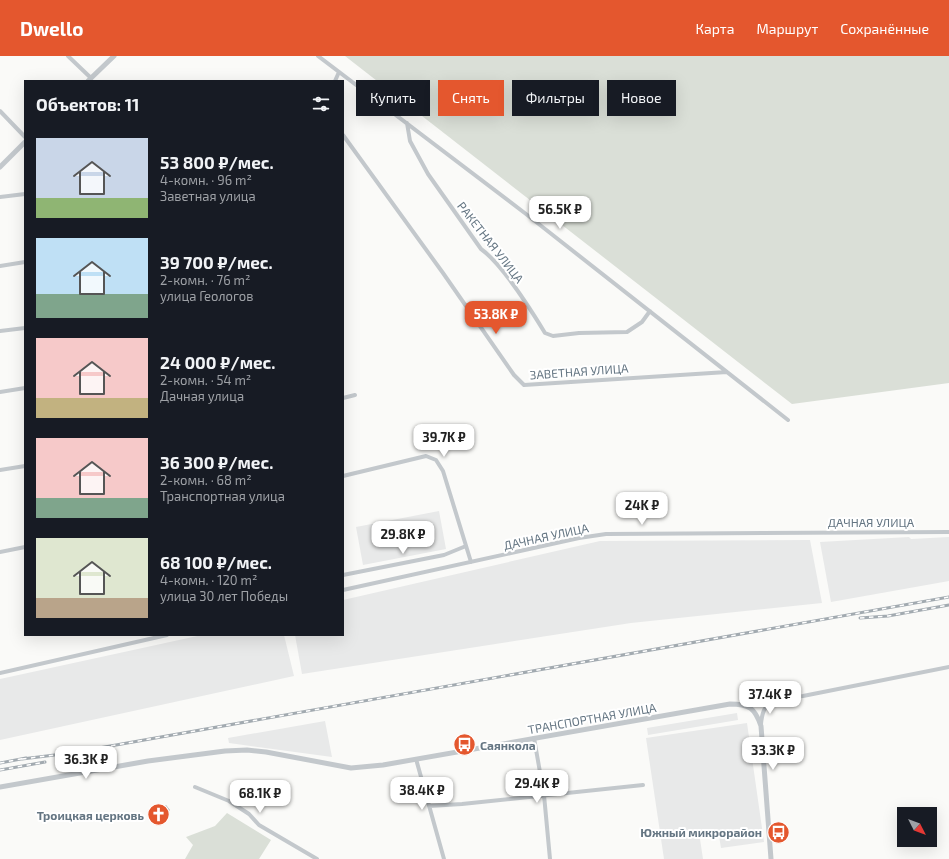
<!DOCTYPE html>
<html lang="ru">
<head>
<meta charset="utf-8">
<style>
  :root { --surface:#171b24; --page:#242831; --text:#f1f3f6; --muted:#9ea1a6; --accent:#e4572e }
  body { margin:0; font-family:"Exo 2",sans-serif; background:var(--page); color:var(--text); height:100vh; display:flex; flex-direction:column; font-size:15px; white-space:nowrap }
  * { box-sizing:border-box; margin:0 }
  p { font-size:13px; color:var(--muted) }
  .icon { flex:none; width:22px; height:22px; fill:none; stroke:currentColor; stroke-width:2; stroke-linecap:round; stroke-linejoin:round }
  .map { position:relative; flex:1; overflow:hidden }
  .details { position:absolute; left:24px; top:24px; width:320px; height:556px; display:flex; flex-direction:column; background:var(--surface); border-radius:0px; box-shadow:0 4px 16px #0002 }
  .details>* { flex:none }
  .hud { position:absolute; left:356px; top:24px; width:380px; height:36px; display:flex; gap:8px }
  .needle { width:26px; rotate:132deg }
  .tools { position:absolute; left:897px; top:751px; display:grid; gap:8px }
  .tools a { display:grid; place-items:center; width:40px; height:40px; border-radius:0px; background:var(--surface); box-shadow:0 4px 16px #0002; font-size:20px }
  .price { position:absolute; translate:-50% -34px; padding:0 9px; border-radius:8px; background:#fff; color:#222; font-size:13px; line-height:26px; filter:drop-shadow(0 1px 2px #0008) }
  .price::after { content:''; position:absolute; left:50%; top:24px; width:12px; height:9px; margin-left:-6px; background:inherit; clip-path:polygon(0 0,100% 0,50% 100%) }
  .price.on { background:var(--accent); color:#fff }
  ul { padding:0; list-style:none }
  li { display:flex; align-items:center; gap:12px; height:100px; padding:0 12px }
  li span { display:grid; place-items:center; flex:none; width:112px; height:80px; border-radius:0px; color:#555 }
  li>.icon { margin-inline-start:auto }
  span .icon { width:48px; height:48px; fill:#fffc; stroke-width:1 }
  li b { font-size:17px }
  h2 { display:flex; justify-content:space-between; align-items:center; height:48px; padding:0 12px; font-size:17px }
  .pill { padding:0 14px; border-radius:0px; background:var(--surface); box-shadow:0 4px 16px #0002; font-size:14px; line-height:36px }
  .pill.on { background:var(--accent); color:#fff }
  header { display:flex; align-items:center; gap:24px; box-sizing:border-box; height:56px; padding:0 20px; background:var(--accent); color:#fff }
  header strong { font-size:19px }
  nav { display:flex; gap:22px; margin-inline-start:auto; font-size:14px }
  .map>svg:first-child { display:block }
  .built { fill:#e8e9e9 }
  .green { fill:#dadfd7 }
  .building { fill:#aab3b9 }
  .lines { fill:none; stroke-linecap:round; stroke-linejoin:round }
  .minor { stroke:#c3c8cc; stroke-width:4 }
  .tertiary { stroke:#c3c8cc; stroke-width:5 }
  .rail-casing { stroke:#a2aab0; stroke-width:3 }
  .rail { stroke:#fff; stroke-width:1.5; stroke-dasharray:4.5; stroke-linecap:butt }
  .labels { text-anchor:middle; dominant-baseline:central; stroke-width:4; stroke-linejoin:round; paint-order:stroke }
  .street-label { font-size:12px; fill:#657683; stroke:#fff }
  .poi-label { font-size:12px; font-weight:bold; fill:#657683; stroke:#fff; text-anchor:end }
</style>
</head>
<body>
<header>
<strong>Dwello</strong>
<nav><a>Карта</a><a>Маршрут</a><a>Сохранённые</a></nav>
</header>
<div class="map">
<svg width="949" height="803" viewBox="0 0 949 803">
  <rect width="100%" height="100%" fill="#fafaf8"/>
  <!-- built -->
  <path class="built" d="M439 455 446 493 363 509 356 471Z
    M909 481 911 483 949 481V525L831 546 820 486Z
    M810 484 822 547 631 567 302 618 295 579H343V544L600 485Z
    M202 579H284L294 620 0 684V623Z
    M737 657 738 664 648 679 647 672Z
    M325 665 332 701 229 687 228 682Z
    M747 667 764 786 721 792 719 780 700 783 703 803H664L646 682Z"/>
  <!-- green -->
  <path class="green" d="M345 0H949V327L792 348Z
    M227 757 271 784 259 803H185L193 789 186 781 215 770Z"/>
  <!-- building -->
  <path class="building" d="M166 749 170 754 164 760 167 764 163 768 160 765 155 768 150 762 154 758 152 756 156 752 159 755Z"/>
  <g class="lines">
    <!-- minor -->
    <path class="minor" d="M68 0 91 22
      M318 0 526 158 788 364
      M335 25 339 16
      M0 55 25 81
      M407 67 410 85 428 118 481 193C502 208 531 254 545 277L553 280 579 277 627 276 642 266 650 255
      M343 79 443 217 514 319 524 329 727 316
      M0 141 25 138
      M0 210 25 206
      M0 275 25 272
      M0 336 25 332
      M343 342 355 339
      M0 414 25 410
      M343 420 426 400 436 404 443 415 471 506
      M0 496 25 491
      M343 519 444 499 466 490
      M343 534 579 482 606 478 949 476
      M0 617 167 579
      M741 648 803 640 949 611
      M761 668C762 657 764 652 771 644
      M534 682 544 739 550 803
      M416 703 444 803
      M195 731 229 745 249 758 259 769 317 803
      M429 750 462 748 643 729"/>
    <!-- tertiary -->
    <path class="tertiary" d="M88 25 114 0
      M0 111 25 86
      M0 731 148 705 225 695 247 694 266 696 351 712 383 709 730 648C749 648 755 652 761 670L771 803"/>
    <defs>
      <path id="rail" d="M860 562 888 560 949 549
        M22 703 71 697 949 541
        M0 707 26 702
        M0 714 45 706"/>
    </defs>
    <!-- rail casing -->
    <use href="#rail" class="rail-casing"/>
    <!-- rail -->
    <use href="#rail" class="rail"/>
  </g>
  <!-- icons -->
  <defs>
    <symbol id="bus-disc" viewBox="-11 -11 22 22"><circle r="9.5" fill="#e4572e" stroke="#fff"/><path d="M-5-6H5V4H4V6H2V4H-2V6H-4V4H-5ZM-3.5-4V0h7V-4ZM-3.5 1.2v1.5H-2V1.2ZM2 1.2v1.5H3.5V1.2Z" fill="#fff"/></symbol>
    <symbol id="church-disc" viewBox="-11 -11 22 22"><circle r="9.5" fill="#e4572e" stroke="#fff"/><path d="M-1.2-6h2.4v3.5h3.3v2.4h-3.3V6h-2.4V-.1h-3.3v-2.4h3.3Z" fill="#fff"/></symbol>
  </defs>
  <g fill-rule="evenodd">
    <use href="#bus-disc" x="452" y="676" width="25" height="25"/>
    <use href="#church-disc" x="146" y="746" width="25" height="25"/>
    <use href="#bus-disc" x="766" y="764" width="25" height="25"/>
  </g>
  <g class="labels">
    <!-- street labels -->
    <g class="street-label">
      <text transform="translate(491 186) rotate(52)">РАКЕТНАЯ УЛИЦА</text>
      <text transform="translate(579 315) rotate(-4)">ЗАВЕТНАЯ УЛИЦА</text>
      <text x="871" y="466">ДАЧНАЯ УЛИЦА</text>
      <text transform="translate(546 480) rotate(-12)">ДАЧНАЯ УЛИЦА</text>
      <text transform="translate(592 662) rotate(-10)">ТРАНСПОРТНАЯ УЛИЦА</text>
    </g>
    <!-- poi labels -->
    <g class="poi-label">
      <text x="480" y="689" text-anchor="start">Саянкола</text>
      <text x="144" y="759">Троицкая церковь</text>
      <text x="762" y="776">Южный микрорайон</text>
    </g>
  </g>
</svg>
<div class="tools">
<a><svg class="needle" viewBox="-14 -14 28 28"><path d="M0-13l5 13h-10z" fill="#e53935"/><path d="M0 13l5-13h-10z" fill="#9ea1a6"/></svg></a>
</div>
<b class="price" style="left:560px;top:174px">56.5K ₽</b>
<b class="price on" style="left:496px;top:279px">53.8K ₽</b>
<b class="price" style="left:444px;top:402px">39.7K ₽</b>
<b class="price" style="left:642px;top:470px">24K ₽</b>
<b class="price" style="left:403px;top:499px">29.8K ₽</b>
<b class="price" style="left:770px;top:659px">37.4K ₽</b>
<b class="price" style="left:773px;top:715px">33.3K ₽</b>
<b class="price" style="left:86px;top:724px">36.3K ₽</b>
<b class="price" style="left:537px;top:748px">29.4K ₽</b>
<b class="price" style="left:422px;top:755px">38.4K ₽</b>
<b class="price" style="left:260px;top:758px">68.1K ₽</b>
<div class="hud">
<a class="pill">Купить</a>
<a class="pill on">Снять</a>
<a class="pill">Фильтры</a>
<a class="pill">Новое</a>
</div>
<section class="details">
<h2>Объектов: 11<svg class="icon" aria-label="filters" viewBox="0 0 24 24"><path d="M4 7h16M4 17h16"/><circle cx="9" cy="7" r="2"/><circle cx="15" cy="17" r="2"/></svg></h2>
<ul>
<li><span style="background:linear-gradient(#c9d6e8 75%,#8fb573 0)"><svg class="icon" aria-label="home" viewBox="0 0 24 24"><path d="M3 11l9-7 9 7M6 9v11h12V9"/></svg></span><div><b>53 800 ₽/мес.</b><p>4-комн. · 96 m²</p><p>Заветная улица</p></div></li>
<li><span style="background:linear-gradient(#bfe0f5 70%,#7fa58c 0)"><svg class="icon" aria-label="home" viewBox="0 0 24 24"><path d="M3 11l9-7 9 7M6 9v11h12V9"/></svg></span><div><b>39 700 ₽/мес.</b><p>2-комн. · 76 m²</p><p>улица Геологов</p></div></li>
<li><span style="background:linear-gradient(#f6c9c9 75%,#c2b280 0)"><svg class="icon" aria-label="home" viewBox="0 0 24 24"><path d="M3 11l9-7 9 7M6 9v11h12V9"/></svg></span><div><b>24 000 ₽/мес.</b><p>2-комн. · 54 m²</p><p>Дачная улица</p></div></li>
<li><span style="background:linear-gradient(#f6c9c9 75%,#7fa58c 0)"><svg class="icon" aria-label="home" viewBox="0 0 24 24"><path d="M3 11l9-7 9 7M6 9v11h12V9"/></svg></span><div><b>36 300 ₽/мес.</b><p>2-комн. · 68 m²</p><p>Транспортная улица</p></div></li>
<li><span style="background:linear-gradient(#dfe7d0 75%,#b9a48a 0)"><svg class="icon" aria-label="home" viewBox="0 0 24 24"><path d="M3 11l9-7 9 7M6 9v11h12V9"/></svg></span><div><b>68 100 ₽/мес.</b><p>4-комн. · 120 m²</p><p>улица 30 лет Победы</p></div></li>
</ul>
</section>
</div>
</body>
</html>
